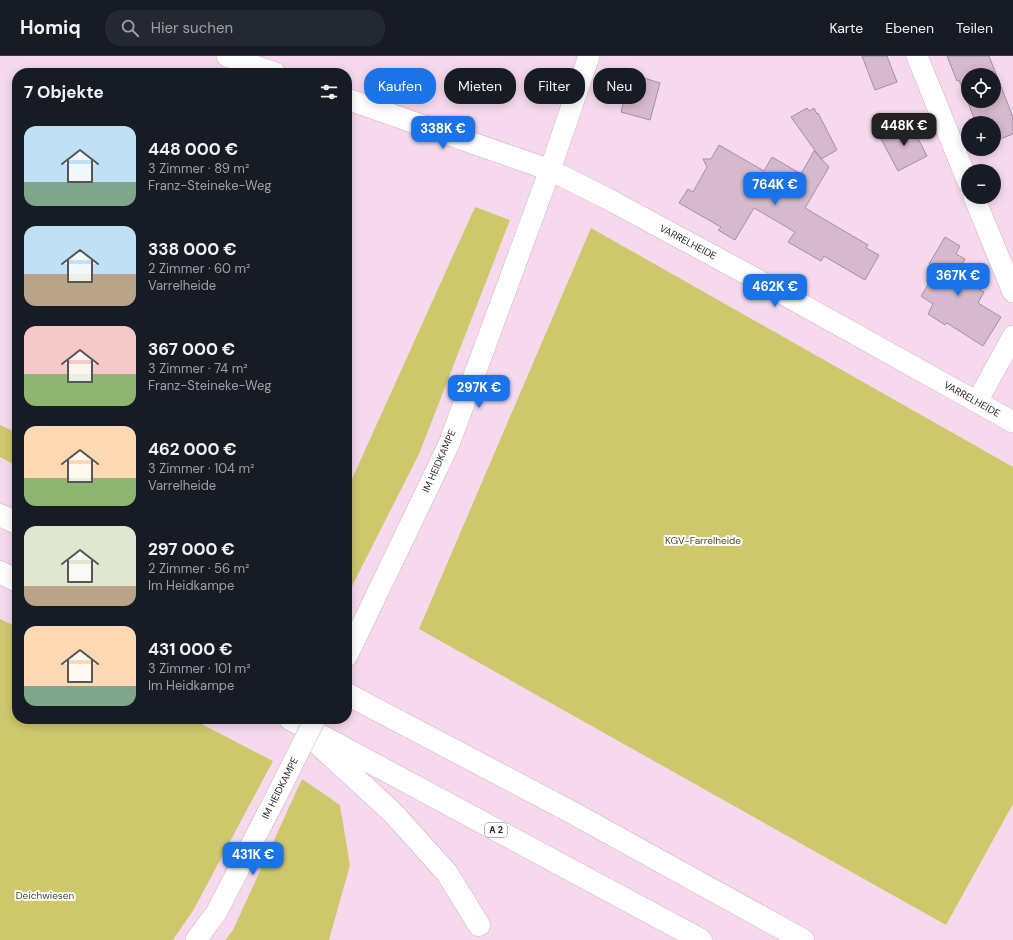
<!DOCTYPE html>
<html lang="de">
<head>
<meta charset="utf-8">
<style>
  :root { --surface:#171b24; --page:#242831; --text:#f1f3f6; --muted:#9ea1a6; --line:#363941; --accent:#1a73e8 }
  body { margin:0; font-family:"DM Sans",sans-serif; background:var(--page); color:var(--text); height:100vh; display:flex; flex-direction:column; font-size:15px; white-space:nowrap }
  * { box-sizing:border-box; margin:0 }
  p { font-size:13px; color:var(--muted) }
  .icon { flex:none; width:22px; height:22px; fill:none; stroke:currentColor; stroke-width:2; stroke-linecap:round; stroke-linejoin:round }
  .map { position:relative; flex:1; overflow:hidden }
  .sheet { position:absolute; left:12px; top:12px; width:340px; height:656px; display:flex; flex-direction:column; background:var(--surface); border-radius:16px; box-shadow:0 2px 10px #0003 }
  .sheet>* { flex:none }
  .hud { position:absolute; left:364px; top:12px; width:380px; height:36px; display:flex; gap:8px }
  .tools { position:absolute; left:961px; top:12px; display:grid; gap:8px }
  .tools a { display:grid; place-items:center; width:40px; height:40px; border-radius:50%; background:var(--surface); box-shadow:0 2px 10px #0003; font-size:20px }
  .price { position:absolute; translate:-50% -34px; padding:0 9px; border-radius:8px; background:var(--accent); color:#fff; font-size:13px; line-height:26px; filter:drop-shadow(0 1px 2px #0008) }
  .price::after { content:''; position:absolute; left:50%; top:24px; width:12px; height:9px; margin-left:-6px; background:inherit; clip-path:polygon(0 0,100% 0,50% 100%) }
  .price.selected { background:#222; color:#fff }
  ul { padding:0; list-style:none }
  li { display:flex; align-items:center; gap:12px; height:100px; padding:0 12px }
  li span { display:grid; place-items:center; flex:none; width:112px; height:80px; border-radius:12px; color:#555 }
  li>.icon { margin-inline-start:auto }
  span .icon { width:48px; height:48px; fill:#fffc; stroke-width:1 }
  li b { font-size:17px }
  h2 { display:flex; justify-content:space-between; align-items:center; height:48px; padding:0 12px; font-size:17px }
  .pill { padding:0 14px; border-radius:16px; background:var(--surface); box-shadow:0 2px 10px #0003; font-size:14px; line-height:36px }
  .pill.selected { background:var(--accent); color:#fff }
  header { display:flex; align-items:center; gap:24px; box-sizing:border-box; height:56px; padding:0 20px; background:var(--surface); border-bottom:1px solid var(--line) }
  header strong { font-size:19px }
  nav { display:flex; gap:22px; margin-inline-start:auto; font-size:14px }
  .search { width:280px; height:36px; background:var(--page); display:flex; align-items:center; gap:10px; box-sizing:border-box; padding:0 14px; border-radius:16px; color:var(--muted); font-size:15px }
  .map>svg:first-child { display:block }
  .green { fill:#cec86d }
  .building { fill:#d6b9cd; stroke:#a88da0; fill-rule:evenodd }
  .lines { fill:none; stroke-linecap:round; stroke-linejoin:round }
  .minor-casing { stroke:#cdb1c4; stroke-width:22 }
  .highway-casing { stroke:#cdb1c4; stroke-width:23 }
  .minor { stroke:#fff; stroke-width:21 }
  .highway { stroke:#fff; stroke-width:22 }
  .minor-bridge-casing { stroke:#cdb1c4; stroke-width:22; stroke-linecap:butt }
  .minor-bridge { stroke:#fff; stroke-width:21 }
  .labels { text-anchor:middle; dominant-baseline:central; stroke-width:4; stroke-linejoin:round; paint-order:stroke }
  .shield { fill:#fff; stroke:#696266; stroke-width:1 }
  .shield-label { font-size:9px; font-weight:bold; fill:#291e25 }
  .street-label { font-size:10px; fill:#291e25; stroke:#fff }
  .park-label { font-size:10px; fill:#4d4a20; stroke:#fff }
</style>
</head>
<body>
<header>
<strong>Homiq</strong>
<div class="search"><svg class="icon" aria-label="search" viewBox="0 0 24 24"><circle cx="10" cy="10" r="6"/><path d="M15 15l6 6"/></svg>Hier suchen</div>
<nav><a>Karte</a><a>Ebenen</a><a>Teilen</a></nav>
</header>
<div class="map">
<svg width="1013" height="884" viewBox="0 0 1013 884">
  <rect width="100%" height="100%" fill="#f6d9ed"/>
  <!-- green -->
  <path class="green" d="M475 151 510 164 419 398 347 540V434Z
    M591 172 1013 411V748L946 869 419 573Z
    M0 369 17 377V410L0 401Z
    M0 563 17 571V663H192L273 705 194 853 173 884H0Z
    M302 723 340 749 350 809 329 884H225L233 874Z"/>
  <!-- building -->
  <path class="building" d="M862 0H887L897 26 875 34Z
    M947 0H989L1013 61V78L994 85V67H976L959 24 957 25ZM968 19H994V45H968Z
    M631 18 660 27 650 64 621 56Z
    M807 52 809 55 814 52 817 58 818 57 837 94 821 103 791 61Z
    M910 67 927 100 898 115 881 83Z
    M719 89 764 115 772 101 801 118 814 95 829 111 805 152 868 189 866 192 879 199 865 224 824 200 821 205 788 186 795 176 754 152 735 184 718 174 721 171 679 147 688 133 693 136 707 111 703 103H711Z
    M945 181 960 190 956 198 965 203 956 219 984 236 978 247 1001 261 983 290 947 267 945 269 928 258 933 248 921 240 938 213 929 208Z"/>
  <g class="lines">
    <defs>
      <path id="minor" d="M227 0 275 17
        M917 0 968 126
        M347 43 550 114 608 143 747 218 1013 366
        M974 141 1013 236
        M977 346 1013 280
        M347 600 449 388 550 114 589 0
        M196 884 216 857 278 737"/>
      <path id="highway" d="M0 459 17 467
        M0 516 17 525
        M347 638 573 757 803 884
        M290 663 701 884
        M316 686 393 757 447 817 479 869"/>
    </defs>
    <!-- minor casing -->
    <use href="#minor" class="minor-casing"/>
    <!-- highway casing -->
    <use href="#highway" class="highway-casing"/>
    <!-- minor -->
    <use href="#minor" class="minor"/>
    <!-- highway -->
    <use href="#highway" class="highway"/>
    <defs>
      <path id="minor-bridge" d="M278 737 315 663"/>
    </defs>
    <!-- minor-bridge casing -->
    <use href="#minor-bridge" class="minor-bridge-casing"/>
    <!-- minor-bridge -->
    <use href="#minor-bridge" class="minor-bridge"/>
  </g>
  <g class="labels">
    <!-- shield labels -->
    <rect class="shield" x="485" y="767" width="22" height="14" rx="3"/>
    <g class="shield-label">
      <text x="496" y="774">A 2</text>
    </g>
    <!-- street labels -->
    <g class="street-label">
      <text transform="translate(688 186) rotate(28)">VARRELHEIDE</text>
      <text transform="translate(972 343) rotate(29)">VARRELHEIDE</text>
      <text transform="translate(439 405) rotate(-66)">IM HEIDKAMPE</text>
      <text transform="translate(280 732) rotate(-63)">IM HEIDKAMPE</text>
    </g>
    <!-- park labels -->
    <g class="park-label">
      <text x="703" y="484">KGV-Farrelheide</text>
      <text x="45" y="839">Deichwiesen</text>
    </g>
  </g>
</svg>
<div class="tools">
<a><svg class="icon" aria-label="locate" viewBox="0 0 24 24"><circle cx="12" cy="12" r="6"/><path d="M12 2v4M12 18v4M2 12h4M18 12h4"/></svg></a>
<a>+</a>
<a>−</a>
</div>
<b class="price selected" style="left:904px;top:91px">448K €</b>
<b class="price" style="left:443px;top:94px">338K €</b>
<b class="price" style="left:775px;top:150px">764K €</b>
<b class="price" style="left:958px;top:241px">367K €</b>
<b class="price" style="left:775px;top:252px">462K €</b>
<b class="price" style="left:479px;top:353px">297K €</b>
<b class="price" style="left:253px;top:820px">431K €</b>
<div class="hud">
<a class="pill selected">Kaufen</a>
<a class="pill">Mieten</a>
<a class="pill">Filter</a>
<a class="pill">Neu</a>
</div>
<section class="sheet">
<h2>7 Objekte<svg class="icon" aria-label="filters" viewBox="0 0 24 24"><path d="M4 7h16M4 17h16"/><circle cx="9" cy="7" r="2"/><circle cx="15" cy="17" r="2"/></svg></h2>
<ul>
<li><span style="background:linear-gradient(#bfe0f5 70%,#7fa58c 0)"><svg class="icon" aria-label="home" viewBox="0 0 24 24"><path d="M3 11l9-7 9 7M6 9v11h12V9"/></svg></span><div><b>448 000 €</b><p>3 Zimmer · 89 m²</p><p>Franz-Steineke-Weg</p></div></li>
<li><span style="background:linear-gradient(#bfe0f5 60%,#b9a48a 0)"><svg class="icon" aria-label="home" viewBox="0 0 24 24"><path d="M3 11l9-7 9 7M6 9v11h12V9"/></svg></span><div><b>338 000 €</b><p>2 Zimmer · 60 m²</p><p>Varrelheide</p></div></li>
<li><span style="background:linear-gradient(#f6c9c9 60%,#8fb573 0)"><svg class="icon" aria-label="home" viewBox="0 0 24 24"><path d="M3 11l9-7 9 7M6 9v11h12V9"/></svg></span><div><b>367 000 €</b><p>3 Zimmer · 74 m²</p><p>Franz-Steineke-Weg</p></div></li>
<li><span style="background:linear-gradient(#ffd9b3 65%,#8fb573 0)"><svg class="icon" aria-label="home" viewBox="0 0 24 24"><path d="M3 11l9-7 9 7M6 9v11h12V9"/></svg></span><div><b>462 000 €</b><p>3 Zimmer · 104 m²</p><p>Varrelheide</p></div></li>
<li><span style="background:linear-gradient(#dfe7d0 75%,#b9a48a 0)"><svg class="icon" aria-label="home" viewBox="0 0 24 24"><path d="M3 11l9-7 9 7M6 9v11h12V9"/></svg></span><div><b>297 000 €</b><p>2 Zimmer · 56 m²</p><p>Im Heidkampe</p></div></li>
<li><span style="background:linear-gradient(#ffd9b3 75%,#7fa58c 0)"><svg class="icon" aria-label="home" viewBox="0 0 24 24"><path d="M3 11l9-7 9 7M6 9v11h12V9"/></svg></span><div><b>431 000 €</b><p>3 Zimmer · 101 m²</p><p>Im Heidkampe</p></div></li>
</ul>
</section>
</div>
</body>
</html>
